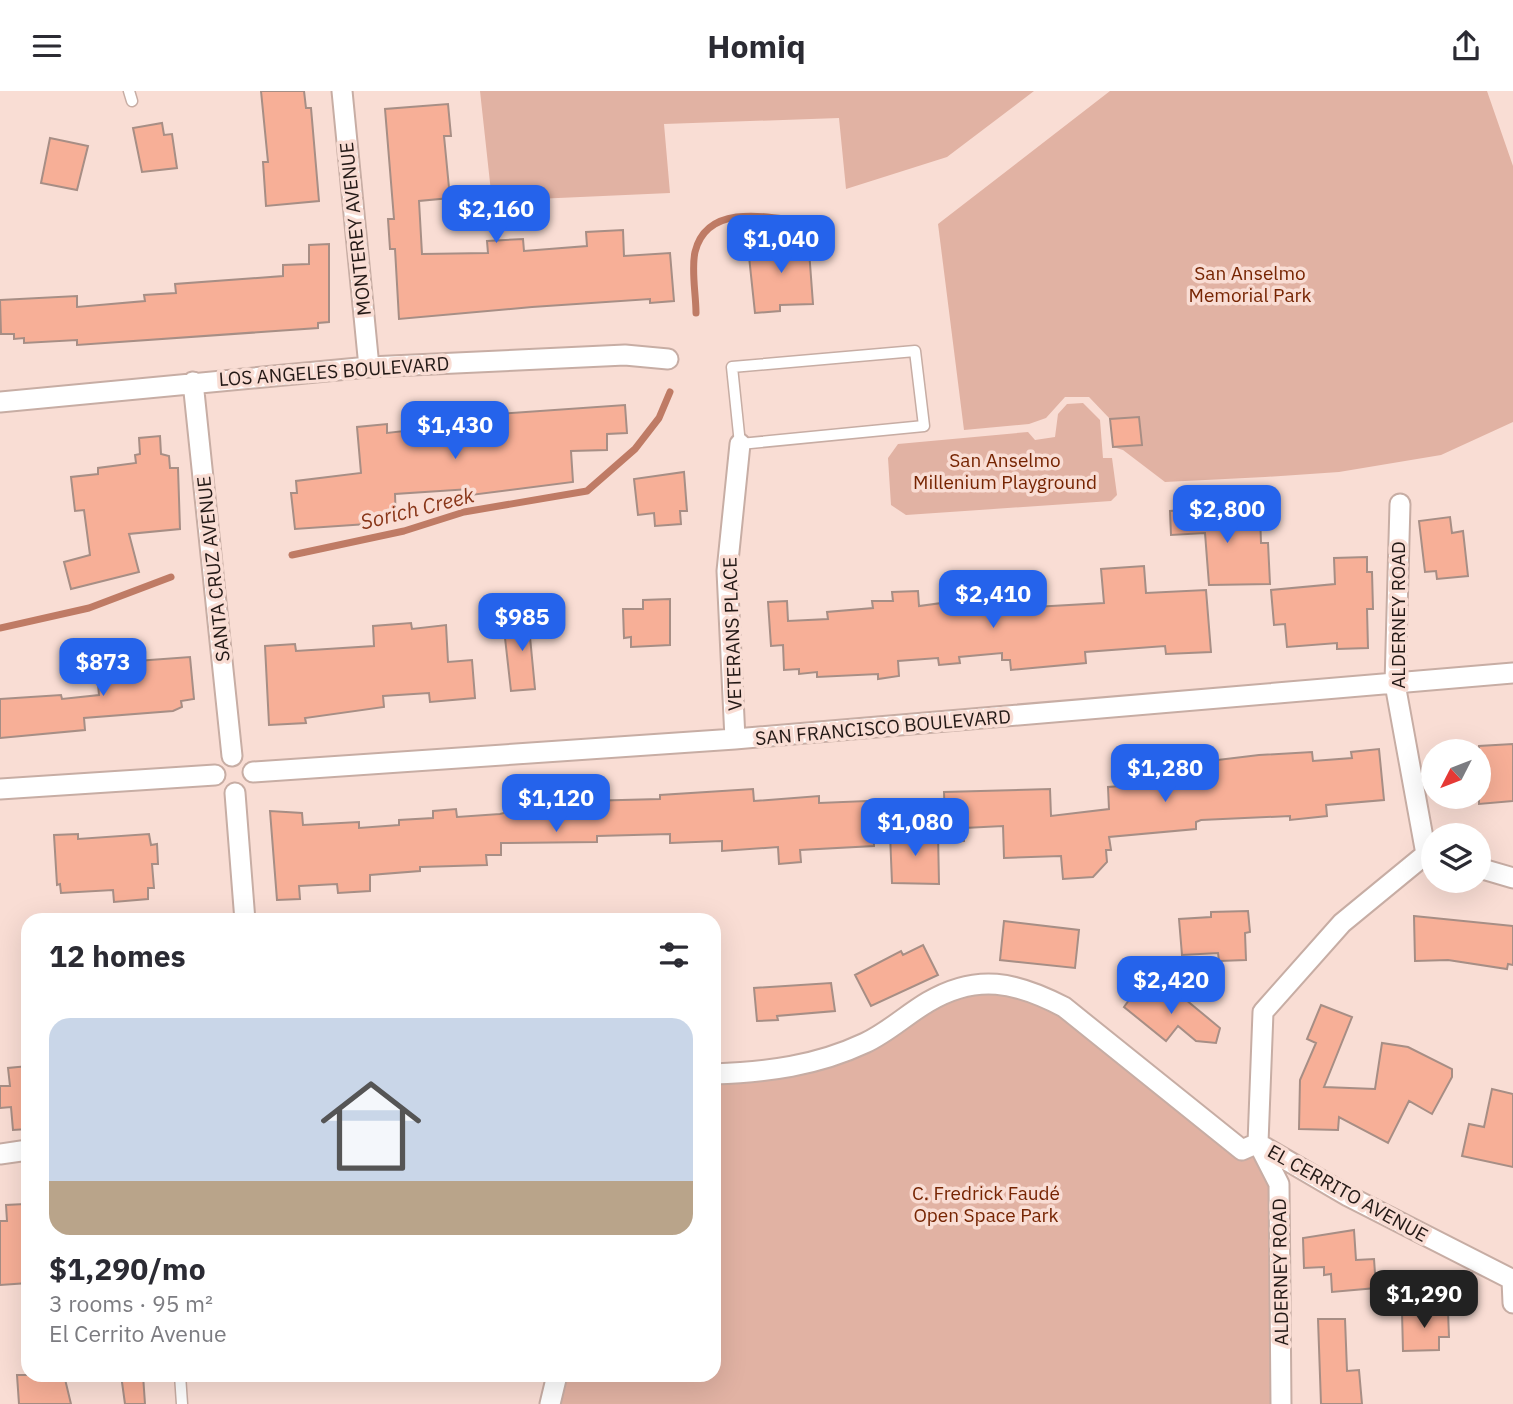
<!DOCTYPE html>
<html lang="en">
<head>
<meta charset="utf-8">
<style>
  :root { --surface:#fff; --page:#f2f2f3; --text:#2b2b33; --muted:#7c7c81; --line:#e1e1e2; --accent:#2563eb }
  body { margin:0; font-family:"IBM Plex Sans",sans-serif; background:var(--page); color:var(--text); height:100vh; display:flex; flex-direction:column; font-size:26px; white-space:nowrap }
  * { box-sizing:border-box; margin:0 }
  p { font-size:23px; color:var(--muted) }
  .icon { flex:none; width:38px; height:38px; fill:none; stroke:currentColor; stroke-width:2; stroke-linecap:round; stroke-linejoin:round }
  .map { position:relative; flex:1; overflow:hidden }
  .panel { position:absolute; left:21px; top:822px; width:700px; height:469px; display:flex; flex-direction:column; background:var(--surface); border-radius:21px; box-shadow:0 7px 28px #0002 }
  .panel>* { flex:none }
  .needle { width:46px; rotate:228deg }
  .controls { position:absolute; left:1421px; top:648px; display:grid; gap:14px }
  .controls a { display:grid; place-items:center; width:70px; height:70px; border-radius:50%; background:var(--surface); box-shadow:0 7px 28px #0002; font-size:35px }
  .price { position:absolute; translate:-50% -60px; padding:0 16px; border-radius:14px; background:var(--accent); color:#fff; font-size:23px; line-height:46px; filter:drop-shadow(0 2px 4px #0008) }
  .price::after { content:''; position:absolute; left:50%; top:42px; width:21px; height:16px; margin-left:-10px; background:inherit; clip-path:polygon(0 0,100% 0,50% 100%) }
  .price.current { background:#222; color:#fff }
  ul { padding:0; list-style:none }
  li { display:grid; align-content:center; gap:14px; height:371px; padding:0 28px }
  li+li { border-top:2px solid var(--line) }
  li span { display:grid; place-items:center; height:217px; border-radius:21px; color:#555 }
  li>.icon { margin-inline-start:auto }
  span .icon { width:126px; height:126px; fill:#fffc; stroke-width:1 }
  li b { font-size:30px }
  h2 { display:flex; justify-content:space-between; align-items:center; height:84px; padding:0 28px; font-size:30px }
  header { display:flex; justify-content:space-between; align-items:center; height:91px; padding:0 28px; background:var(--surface); font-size:32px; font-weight:800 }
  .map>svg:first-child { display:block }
  .green { fill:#e1b2a3 }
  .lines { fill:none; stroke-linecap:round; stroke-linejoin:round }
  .stream { stroke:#bf7b65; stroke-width:7 }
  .building { fill:#f7af97; stroke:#a78e85; stroke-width:2 }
  .lane-casing { stroke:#c7ada4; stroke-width:13 }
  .street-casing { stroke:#c7ada4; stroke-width:23 }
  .lane { stroke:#fff; stroke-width:10 }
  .street { stroke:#fff; stroke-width:19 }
  .labels { text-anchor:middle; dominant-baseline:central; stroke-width:7; stroke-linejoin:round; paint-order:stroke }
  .street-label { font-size:19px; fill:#231916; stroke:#f9ddd4 }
  .park-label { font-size:19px; fill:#762402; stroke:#f9ddd4 }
  .water-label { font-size:21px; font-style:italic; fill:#893619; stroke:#f9ddd4 }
</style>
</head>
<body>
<header><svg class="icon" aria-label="menu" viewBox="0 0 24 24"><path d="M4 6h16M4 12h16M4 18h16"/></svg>Homiq<svg class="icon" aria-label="share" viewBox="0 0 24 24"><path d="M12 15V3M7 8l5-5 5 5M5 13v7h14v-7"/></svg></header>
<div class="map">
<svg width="1513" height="1313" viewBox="0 0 1513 1313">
  <rect width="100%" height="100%" fill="#f9ddd4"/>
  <!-- green -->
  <path class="green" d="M480 0H1034L947 66 846 98 839 27 664 33 670 102 492 110Z
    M1110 0H1487L1513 75V331L1441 364 1339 381 1265 386 1165 391 1123 359 1113 356 1110 328 1089 306H1065L1046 327 1029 333 964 339 938 133Z
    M1083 312 1100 329 1103 367H1112L1117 404 1111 410 906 424 891 414 888 367 898 353 1028 341 1035 349 1055 346 1058 323 1067 313Z
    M965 894 1032 900 1242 1059 1258 1052 1279 1093 1281 1313H551L557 1285 714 1284V983L813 973Z"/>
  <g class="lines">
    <!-- stream -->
    <path class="stream" d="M696 222C696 203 691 179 695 161 708 108 777 128 815 133
      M292 464 404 440 464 421 587 400 635 358 659 327 670 301
      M0 537 89 517 171 486"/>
  </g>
  <!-- building -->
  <path class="building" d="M261 0H304L306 17H311L319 110 266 115 263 71H268Z
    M448 13 451 45H444L450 107 419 110 422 163 488 162 487 150 523 148 524 160 587 155 586 141 623 139 624 165 670 162 674 210 650 212V208L532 216 399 228 395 158H390L388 128H394L385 18Z
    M162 32 164 44 172 43 177 77 142 81 133 37Z
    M50 47 88 55 77 99 41 92Z
    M808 146 813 213 780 214V220L755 222 748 156 777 155 776 147Z
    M329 153V231L318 232V237L77 254V249L24 252V247L14 248V243H1L0 209 77 205V216L145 210 144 204 176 202 175 193 283 185V174L309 173V154Z
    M625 314 627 342 607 343V359L571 360 573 391 471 404 470 398 395 403 396 431 295 438 291 402H297L296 390 361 382 357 336 387 333V342L431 337 429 320 453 319V326Z
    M1139 326 1142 354 1113 356 1110 328Z
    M160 345 161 363 169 365 170 377H178L180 438 129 443 139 481 71 498 64 471 90 464 84 419 75 420 71 386 98 383V377L136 372 135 364 140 363 139 347Z
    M684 381 687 420H680L681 433 655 435 654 422 638 424 634 388Z
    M1229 416V426L1260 424 1261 452H1268L1270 493 1209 494 1205 442 1171 444 1170 420Z
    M1450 426 1452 442 1463 440 1468 485 1437 488 1436 480 1425 481 1419 430Z
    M1367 466V481H1372L1373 518H1367L1368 557 1337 558V552L1287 556 1285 533 1274 534 1271 499 1335 493 1334 467Z
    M1144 475 1146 502 1206 499 1211 561 1166 563 1165 555 1085 561 1086 572 1011 579 1010 569H1002V562L959 566 960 572 939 574 938 567 898 570 899 585 878 588V583L817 586V581L799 583V578L784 579 783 554 771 555 768 511 787 510 788 530 828 528 827 521 873 517 872 510H893L892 501 918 500 919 515 964 509 965 520 1104 512 1101 478Z
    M670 508V554L631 556V546L624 547 623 518H643V509Z
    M539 526 541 545 530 546 535 598 511 600 504 538H515V528Z
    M411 532 412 538 446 534 448 571 472 569 475 607 430 611 429 602 383 605 384 616 305 627 306 632 269 634 265 555 295 553 296 560 374 555 373 535Z
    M190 566 194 608 181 610 182 616 173 620 84 627 85 639 0 647V608L61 604 62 608 99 604 96 573Z
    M1513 653V710L1479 713V655Z
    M1379 658 1384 709 1326 714 1327 725 1290 729V725L1201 729 1196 731V738L1109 746 1111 759H1106L1107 771 1093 786 1063 788 1061 765 1004 767 1003 735 964 737V750L941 751 940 731 945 730 944 701 1050 698 1051 725 1109 718 1108 696 1121 695 1120 681 1176 678V674L1259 664 1312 661 1313 670 1352 667 1351 661Z
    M753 698 754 710 819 705V712L867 710 868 727 873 726 874 755 800 759 801 771 779 773 778 756 722 760V750L670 752V743L597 745V751L501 752V764H486L487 774 420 776V780L370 784V800L338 802 337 793 299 795 300 808 277 809 270 720 302 722 303 734 359 731V737L399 734V729L433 727V720L456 718 457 726 500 723 512 720V715L546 713V711L660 708V704Z
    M938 742 939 793 892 792 890 743Z
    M78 743V748L149 743 151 754 157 753 158 773H152L154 797H148V808L114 811 113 799 61 802 60 793 57 794 54 744Z
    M1248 820 1250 841 1245 842 1246 869 1219 870 1218 862 1182 864 1179 828 1211 826V821Z
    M1414 825 1513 835V874L1508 873 1507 878 1448 869 1415 870Z
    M1004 830 1079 839 1075 877 1000 869Z
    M923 854 938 884 871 915 855 884 901 860 903 864Z
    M1142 891 1165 910 1168 905 1174 911 1180 904 1220 937 1216 952 1196 950 1178 935 1166 950 1124 916Z
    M831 892 835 920 777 925 778 929 757 930 754 897Z
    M1321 914 1352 926 1324 996 1375 998 1382 952 1408 956 1452 978V986L1432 1023 1409 1010 1388 1052 1339 1026 1338 1039 1299 1038 1300 989 1316 952 1307 948Z
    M28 975V1038L13 1039 11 1016 0 1017V995H10L8 977Z
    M1492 998 1513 1003V1076L1462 1065 1469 1033 1484 1036Z
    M25 1113 28 1115V1192L0 1194V1130H7L6 1114Z
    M1354 1139 1356 1169 1374 1168 1376 1197 1332 1201 1331 1183 1324 1184V1176L1304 1177 1303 1147Z
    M1448 1220 1449 1246H1439V1259L1403 1260 1402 1221Z
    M1318 1228H1345L1347 1280 1359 1279 1362 1313H1321Z
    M17 1284H64L71 1313H19Z
    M121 1284H143L145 1313H125Z"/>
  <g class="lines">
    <defs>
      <path id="lane" d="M129 0 132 10
        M915 260 924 335 740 353 732 276Z
        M180 1284 182 1313"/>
      <path id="street" d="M342 0 369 276
        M193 291 232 665
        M0 311 369 276 625 264 668 268
        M735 648 727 480 740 353
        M253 681 735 648 1513 582
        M0 698 215 684
        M235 702 245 830
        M1479 777 1513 787
        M714 983C767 981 816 975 865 952 887 942 906 924 928 911 977 882 1016 891 1064 916L1242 1059 1258 1052
        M1259 1053 1348 1105 1513 1189
        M0 1063 28 1059
        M1512 1189 1513 1212
        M550 1313 557 1284
        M1281 1313 1279 1093 1258 1052 1263 921 1342 832 1426 763 1395 593 1400 413"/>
    </defs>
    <!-- lane casing -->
    <use href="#lane" class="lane-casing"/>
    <!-- street casing -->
    <use href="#street" class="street-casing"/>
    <!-- lane -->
    <use href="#lane" class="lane"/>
    <!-- street -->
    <use href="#street" class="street"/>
  </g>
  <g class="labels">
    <!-- street labels -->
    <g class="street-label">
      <text transform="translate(355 138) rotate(-96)">MONTEREY AVENUE</text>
      <text transform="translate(334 280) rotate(-4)">LOS ANGELES BOULEVARD</text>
      <text transform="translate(213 478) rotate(-96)">SANTA CRUZ AVENUE</text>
      <text transform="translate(1398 524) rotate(-90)">ALDERNEY ROAD</text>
      <text transform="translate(732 543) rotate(-92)">VETERANS PLACE</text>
      <text transform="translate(883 636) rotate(-5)">SAN FRANCISCO BOULEVARD</text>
      <text transform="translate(1348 1102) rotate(29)">EL CERRITO AVENUE</text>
      <text transform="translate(1280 1181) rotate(-91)">ALDERNEY ROAD</text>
    </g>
    <!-- park labels -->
    <g class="park-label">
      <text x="1250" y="182">San Anselmo<tspan x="1250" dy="22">Memorial Park</tspan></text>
      <text x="1005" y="369">San Anselmo<tspan x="1005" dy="22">Millenium Playground</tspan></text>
      <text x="986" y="1102">C. Fredrick Faudé<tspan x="986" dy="22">Open Space Park</tspan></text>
    </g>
    <!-- water labels -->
    <g class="water-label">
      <text transform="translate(417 417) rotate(-14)">Sorich Creek</text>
    </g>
  </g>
</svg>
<div class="controls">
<a><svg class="needle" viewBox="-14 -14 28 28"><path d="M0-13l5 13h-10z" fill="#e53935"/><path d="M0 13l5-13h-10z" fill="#7c7c81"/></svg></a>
<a><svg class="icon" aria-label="layers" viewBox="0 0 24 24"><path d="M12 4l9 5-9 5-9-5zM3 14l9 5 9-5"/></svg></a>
</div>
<b class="price" style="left:496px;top:154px">$2,160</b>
<b class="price" style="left:781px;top:184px">$1,040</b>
<b class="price" style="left:455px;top:370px">$1,430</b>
<b class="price" style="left:1227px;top:454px">$2,800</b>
<b class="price" style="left:993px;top:539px">$2,410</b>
<b class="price" style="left:522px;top:562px">$985</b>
<b class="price" style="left:103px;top:607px">$873</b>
<b class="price" style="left:1165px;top:713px">$1,280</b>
<b class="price" style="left:556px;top:743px">$1,120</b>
<b class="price" style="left:915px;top:767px">$1,080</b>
<b class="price" style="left:1171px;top:925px">$2,420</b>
<b class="price current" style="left:1424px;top:1239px">$1,290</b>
<section class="panel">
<h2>12 homes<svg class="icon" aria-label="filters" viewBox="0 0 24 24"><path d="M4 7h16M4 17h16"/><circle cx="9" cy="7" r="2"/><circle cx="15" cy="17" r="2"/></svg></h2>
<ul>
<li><span style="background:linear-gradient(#c9d6e8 75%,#b9a48a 0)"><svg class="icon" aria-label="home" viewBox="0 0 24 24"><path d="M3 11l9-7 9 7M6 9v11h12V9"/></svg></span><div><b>$1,290/mo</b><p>3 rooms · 95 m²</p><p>El Cerrito Avenue</p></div></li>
</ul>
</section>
</div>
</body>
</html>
